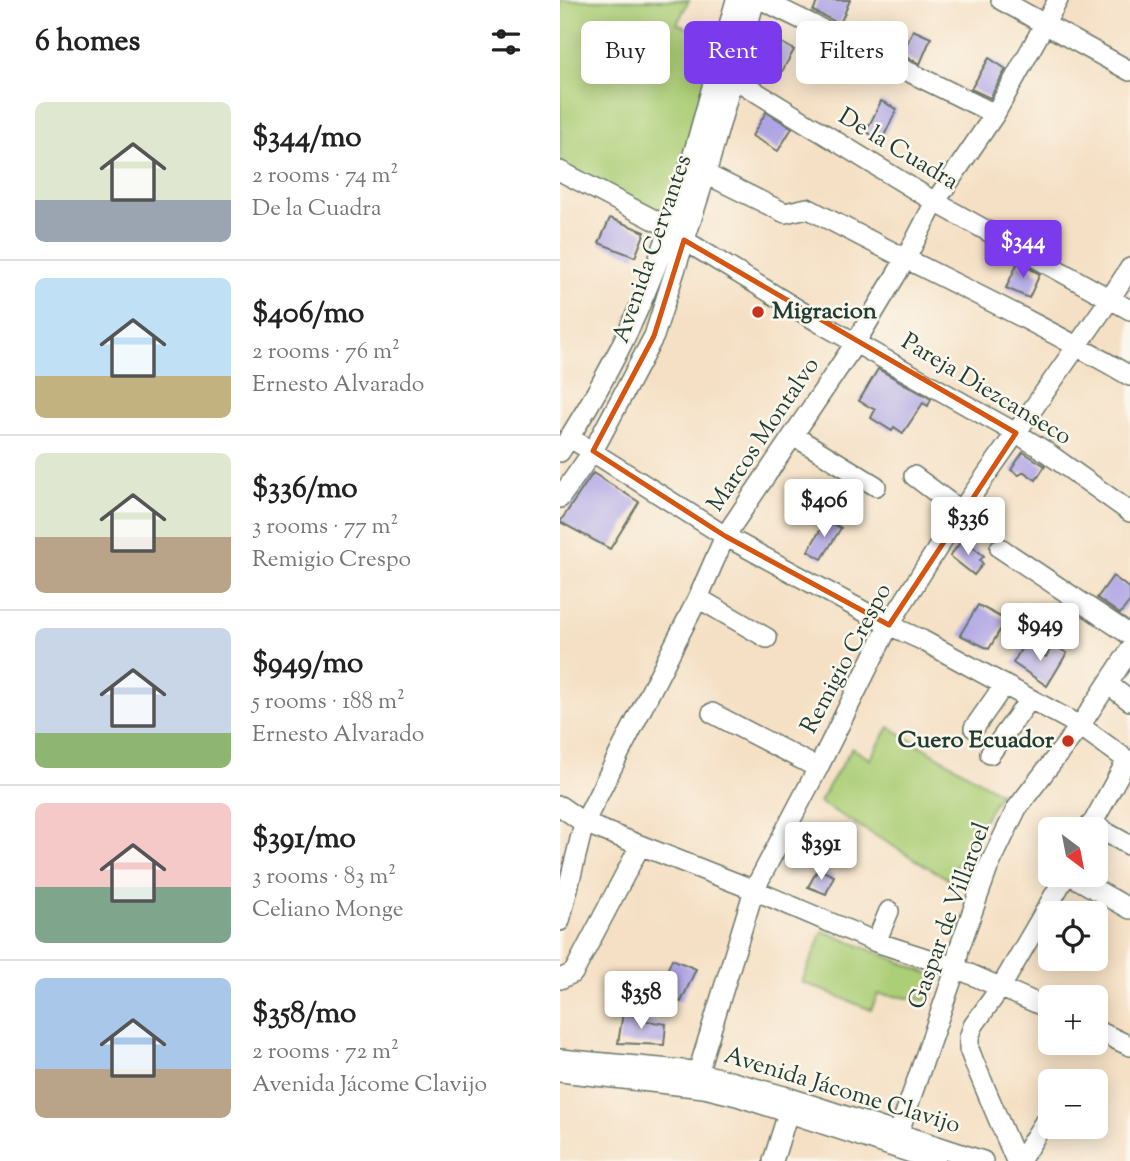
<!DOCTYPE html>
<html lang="en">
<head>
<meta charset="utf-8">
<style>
  :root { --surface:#fff; --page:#f6f6f6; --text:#222; --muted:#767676; --line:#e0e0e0; --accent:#7c3aed }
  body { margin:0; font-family:"Sorts Mill Goudy",serif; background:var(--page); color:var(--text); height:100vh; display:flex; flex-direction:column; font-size:26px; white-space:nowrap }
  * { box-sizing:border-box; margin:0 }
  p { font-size:23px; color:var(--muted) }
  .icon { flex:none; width:38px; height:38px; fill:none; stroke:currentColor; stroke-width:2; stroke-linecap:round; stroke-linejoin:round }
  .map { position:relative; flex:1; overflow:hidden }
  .sheet { display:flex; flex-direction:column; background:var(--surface); width:560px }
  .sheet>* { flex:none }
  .top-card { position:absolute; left:21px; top:21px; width:443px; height:63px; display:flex; gap:14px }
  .needle { width:46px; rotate:148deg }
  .fabs { position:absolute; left:478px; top:817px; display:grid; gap:14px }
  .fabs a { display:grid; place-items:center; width:70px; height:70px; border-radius:10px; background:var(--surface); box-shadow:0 4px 18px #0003; font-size:35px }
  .price { position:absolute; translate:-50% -60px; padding:0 16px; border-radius:7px; background:#fff; color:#222; font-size:23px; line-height:46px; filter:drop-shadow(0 2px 4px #0008) }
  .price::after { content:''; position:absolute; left:50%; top:42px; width:21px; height:16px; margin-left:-10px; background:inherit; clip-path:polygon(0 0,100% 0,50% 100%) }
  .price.current { background:var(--accent); color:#fff }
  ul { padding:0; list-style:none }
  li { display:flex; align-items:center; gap:21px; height:175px; padding:0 35px }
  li+li { border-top:2px solid var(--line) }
  li span { display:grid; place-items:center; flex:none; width:196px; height:140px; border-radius:10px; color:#555 }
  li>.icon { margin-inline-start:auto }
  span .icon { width:84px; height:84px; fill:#fffc; stroke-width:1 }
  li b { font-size:30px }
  h2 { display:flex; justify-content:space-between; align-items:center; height:84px; padding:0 35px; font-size:30px }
  .tag { padding:0 24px; border-radius:10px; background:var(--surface); box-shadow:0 4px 18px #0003; font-size:24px; line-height:63px }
  .tag.current { background:var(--accent); color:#fff }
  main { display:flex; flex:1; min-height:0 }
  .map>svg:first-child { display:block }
  .green { fill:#acce76; stroke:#668655; stroke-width:2 }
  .building { fill:#afa4e5 }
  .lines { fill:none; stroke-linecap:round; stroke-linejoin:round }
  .minor-casing { stroke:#6a7667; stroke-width:22 }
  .minor { stroke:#fff; stroke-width:19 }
  .marked { fill:none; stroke:#d45610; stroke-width:5; stroke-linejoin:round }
  .poi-dot { fill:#c8321e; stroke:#fbf7ec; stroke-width:2.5 }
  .labels { text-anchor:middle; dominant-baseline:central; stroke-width:5; stroke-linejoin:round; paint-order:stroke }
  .street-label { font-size:24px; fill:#1f3d34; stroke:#fbf7ec }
  .poi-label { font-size:24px; font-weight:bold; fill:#1f3d34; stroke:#fbf7ec; text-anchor:start }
</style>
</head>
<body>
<main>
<section class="sheet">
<h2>6 homes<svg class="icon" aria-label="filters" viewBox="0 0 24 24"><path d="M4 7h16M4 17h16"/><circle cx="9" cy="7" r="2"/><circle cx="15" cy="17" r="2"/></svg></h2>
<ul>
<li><span style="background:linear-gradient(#dfe7d0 70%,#9aa5b1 0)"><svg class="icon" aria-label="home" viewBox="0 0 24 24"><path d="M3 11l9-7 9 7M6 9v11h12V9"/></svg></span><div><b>$344/mo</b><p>2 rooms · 74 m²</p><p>De la Cuadra</p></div></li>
<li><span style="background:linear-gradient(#bfe0f5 70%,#c2b280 0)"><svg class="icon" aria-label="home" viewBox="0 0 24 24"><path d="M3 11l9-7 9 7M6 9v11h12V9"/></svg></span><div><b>$406/mo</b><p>2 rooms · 76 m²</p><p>Ernesto Alvarado</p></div></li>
<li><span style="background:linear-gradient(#dfe7d0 60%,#b9a48a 0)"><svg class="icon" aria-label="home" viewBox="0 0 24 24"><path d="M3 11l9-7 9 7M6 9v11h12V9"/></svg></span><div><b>$336/mo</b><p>3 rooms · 77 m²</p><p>Remigio Crespo</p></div></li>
<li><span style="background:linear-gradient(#c9d6e8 75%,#8fb573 0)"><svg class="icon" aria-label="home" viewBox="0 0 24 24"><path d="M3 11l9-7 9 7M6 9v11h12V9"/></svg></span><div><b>$949/mo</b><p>5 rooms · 188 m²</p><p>Ernesto Alvarado</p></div></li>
<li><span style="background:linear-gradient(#f6c9c9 60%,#7fa58c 0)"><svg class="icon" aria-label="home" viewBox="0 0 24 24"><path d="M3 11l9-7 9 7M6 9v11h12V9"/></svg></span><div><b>$391/mo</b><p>3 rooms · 83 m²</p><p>Celiano Monge</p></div></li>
<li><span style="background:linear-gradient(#a9c7e8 65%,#b9a48a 0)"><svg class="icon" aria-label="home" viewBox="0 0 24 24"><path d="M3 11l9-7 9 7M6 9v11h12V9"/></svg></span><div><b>$358/mo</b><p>2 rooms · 72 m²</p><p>Avenida Jácome Clavijo</p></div></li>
</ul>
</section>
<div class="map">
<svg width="570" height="1161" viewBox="0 0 570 1161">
  <rect width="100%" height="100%" fill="#fbf7ec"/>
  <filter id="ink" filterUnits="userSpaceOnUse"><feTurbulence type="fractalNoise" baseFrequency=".0143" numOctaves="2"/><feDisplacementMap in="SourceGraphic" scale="14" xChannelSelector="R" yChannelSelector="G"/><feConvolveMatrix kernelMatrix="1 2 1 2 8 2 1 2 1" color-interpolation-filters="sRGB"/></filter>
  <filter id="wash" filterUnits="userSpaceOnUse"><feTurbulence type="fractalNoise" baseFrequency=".00686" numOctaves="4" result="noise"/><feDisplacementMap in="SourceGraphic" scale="28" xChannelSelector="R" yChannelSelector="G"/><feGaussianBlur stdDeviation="1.57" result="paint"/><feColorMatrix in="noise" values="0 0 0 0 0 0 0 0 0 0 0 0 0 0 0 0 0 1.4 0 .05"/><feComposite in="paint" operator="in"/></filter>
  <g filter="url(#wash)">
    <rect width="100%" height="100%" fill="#f5e0c5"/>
    <!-- green -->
    <path class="green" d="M0 0H129L117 24 158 40 107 222 0 164Z
      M329 727 440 793 388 879 259 802 292 748 310 759Z
      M263 931 375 976 371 1001 318 994 311 1010 242 982Z"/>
    <g id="blocks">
      <!-- building -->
      <path class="building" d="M258 0H290L280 24 253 11Z
        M353 30 371 38 360 64 342 55Z
        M206 34 234 50 219 77 191 61Z
        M288 56 309 66 298 82 278 70Z
        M429 58 446 69 430 98 411 89Z
        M321 101 337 109 322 140 306 132Z
        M206 112 232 128 218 151 192 136Z
        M50 218 85 232 75 257 39 243Z
        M458 262 480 274 469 298 446 288Z
        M318 369 371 399 368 406 363 403 343 433 334 427 332 431 311 418 315 410 299 401Z
        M463 452 485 466 476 480 464 472 459 475 451 470Z
        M33 473 79 502 50 549 0 522Z
        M266 520 281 528 262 559 248 551Z
        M403 539 424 556 420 560 423 564 414 575 390 556Z
        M553 576 570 589V601L560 614 537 598Z
        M502 604 516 614 507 629 492 619Z
        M418 605 446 620 429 649 400 635Z
        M464 644 486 657 493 645 507 653 487 686 453 663Z
        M258 869 274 876 266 894 248 887Z
        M112 959 136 969 121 1002 98 992Z
        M63 1013 82 1017 81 1020 106 1024 104 1045 58 1043Z"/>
    </g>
  </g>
  <g filter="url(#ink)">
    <use href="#blocks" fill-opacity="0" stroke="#6a7667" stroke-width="2"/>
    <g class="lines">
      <defs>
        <path id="minor" d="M202 0 435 114
          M441 0 570 71
          M162 74 173 78 375 202 570 310
          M0 171 110 228 124 240 260 323 456 433 482 449 570 512
          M146 174 225 213 247 208C354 265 465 315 570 376
          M234 436 316 486
          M9 437 165 536 329 625 362 640 520 726 570 762
          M0 452C33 401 63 347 86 291 125 198 148 98 176 0
          M354 476 401 511
          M0 498 33 451 94 336 146 174 195 0
          M440 548 570 635
          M138 598 207 638
          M548 684 570 701
          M152 713 258 768
          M414 728 444 685
          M430 754 470 699
          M0 806 24 823 194 890 316 942 396 968 490 1009
          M531 824 569 845
          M529 830 567 760
          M510 875 570 909
          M0 921 24 823 138 598 165 536 296 342 345 260 375 202 435 114 498 0
          M316 942 329 911
          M0 979 13 973 16 968 80 846
          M536 1030 570 1046
          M0 1059 133 1071 224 1096 423 1161
          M0 1072 144 1088 177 1096 376 1161
          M138 1072 194 890 258 768 329 625 401 511 550 299 570 268
          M334 1146 396 968 399 949 428 868 457 808 520 726 570 650
          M213 1161 228 1113
          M456 1161 414 1062 409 1049V1038L413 1026 441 987 506 875
          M460 1161 490 1113"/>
      </defs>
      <!-- minor casing -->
      <use href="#minor" class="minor-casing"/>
      <!-- minor -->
      <use href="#minor" class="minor"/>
    </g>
  </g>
  <!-- marked area -->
  <path class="marked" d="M124 240 456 433 329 625 165 536 33 451 94 336Z"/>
  <!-- markers -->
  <g class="poi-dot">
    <circle cx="198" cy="312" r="7"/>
    <circle cx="508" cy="741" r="7"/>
  </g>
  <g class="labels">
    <!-- street labels -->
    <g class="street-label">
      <text transform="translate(338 150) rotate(31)">De la Cuadra</text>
      <text transform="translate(93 249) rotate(-71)">Avenida Cervantes</text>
      <text transform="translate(426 390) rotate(31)">Pareja Diezcanseco</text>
      <text transform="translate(204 435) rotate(-56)">Marcos Montalvo</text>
      <text transform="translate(287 659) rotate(-62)">Remigio Crespo</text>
      <text transform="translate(390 916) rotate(-70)">Gaspar de Villaroel</text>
      <text transform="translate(282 1091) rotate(17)">Avenida Jácome Clavijo</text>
    </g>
    <!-- poi labels -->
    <g class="poi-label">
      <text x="212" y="312">Migracion</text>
      <text x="494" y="741" text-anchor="end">Cuero Ecuador</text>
    </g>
  </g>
</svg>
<div class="fabs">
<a><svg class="needle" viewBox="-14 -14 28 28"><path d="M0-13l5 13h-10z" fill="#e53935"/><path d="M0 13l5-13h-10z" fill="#767676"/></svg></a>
<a><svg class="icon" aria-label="locate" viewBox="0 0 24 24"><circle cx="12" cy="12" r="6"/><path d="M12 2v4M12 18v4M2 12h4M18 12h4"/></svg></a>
<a>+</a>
<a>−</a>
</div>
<b class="price current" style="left:463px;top:280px">$344</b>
<b class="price" style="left:264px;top:539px">$406</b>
<b class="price" style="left:408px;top:557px">$336</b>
<b class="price" style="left:480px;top:663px">$949</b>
<b class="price" style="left:261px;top:882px">$391</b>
<b class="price" style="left:81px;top:1031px">$358</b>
<div class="top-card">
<a class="tag">Buy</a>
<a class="tag current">Rent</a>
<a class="tag">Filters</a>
</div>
</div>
</main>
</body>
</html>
